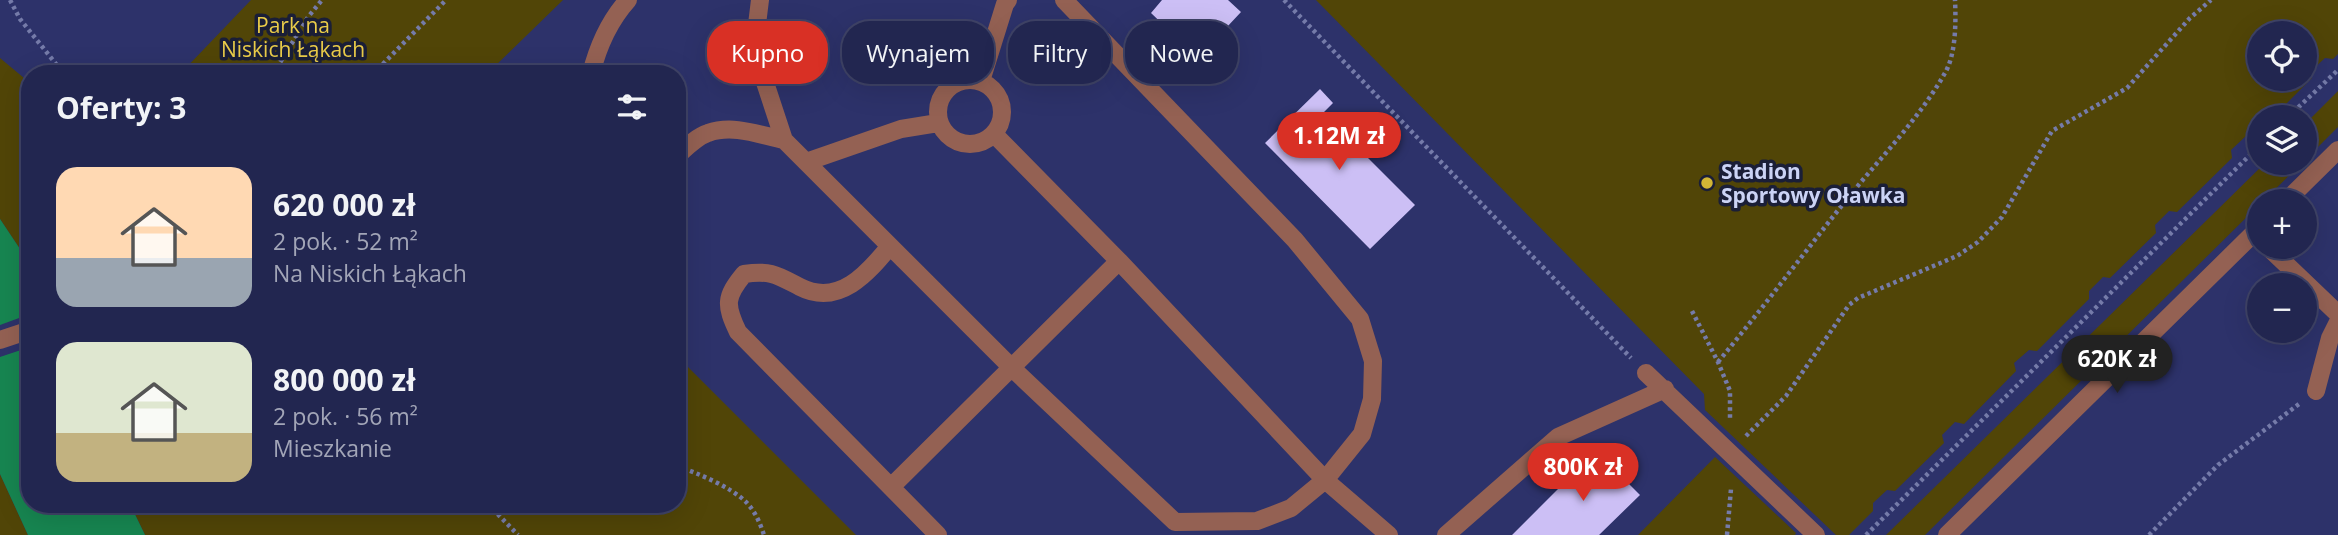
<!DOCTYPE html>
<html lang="pl">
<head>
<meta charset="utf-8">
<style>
  :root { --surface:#222650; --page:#2a2e57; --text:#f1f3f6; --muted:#a2a5b7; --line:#3f4367; --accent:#d93025 }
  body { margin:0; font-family:"Open Sans",sans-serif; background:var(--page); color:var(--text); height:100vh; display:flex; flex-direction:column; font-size:26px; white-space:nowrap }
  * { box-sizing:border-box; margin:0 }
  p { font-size:23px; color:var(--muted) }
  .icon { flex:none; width:38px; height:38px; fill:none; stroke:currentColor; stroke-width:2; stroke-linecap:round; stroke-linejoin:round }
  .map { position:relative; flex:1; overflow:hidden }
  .drawer { position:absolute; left:21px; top:65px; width:665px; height:448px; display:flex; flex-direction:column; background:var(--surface); border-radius:28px; box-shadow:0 7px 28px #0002,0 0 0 2px var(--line) }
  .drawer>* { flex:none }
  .hud { position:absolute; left:707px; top:21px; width:665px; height:63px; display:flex; gap:14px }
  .controls { position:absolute; left:2247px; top:21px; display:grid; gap:14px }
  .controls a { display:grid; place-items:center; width:70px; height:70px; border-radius:50%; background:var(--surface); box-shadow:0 7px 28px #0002,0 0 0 2px var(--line); font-size:35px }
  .price { position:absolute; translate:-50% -60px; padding:0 16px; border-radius:24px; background:var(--accent); color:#fff; font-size:23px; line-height:46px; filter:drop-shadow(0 2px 4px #0008) }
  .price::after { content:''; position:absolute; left:50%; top:42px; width:21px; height:16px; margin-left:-10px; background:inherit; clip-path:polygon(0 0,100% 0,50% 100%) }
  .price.active { background:#222; color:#fff }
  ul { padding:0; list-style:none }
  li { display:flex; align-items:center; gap:21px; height:175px; padding:0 35px }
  li span { display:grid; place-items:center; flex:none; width:196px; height:140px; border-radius:21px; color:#555 }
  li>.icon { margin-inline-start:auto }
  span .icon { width:84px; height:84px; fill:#fffc; stroke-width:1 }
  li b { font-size:30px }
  h2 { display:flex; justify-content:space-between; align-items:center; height:84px; padding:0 35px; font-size:30px }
  .chip { padding:0 24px; border-radius:28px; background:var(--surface); box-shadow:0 7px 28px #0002,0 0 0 2px var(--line); font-size:24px; line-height:63px }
  .chip.active { background:var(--accent); color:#fff }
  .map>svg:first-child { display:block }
  .green { fill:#514507; fill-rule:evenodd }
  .water { fill:#178651 }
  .pier { fill:#2d326a }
  .building { fill:#ccbff5 }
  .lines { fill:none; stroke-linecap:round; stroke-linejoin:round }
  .path { stroke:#757ba9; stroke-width:4.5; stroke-dasharray:3.5 3.5; stroke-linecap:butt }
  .minor { stroke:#946153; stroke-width:18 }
  .poi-dot { fill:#d3b635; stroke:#1a1e37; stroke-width:2.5 }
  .labels { text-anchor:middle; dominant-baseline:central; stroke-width:7; stroke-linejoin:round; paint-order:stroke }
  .park-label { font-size:21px; fill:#eacc49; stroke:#1a1e37 }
  .poi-label { font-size:21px; font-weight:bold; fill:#cbd3f5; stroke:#1a1e37; text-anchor:start }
</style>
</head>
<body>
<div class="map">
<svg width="2338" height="535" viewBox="0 0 2338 535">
  <rect width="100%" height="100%" fill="#2d326a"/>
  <!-- green -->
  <path class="green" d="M251 0H563L488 73H181Z
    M1316 0H2338V54L2333 59 2325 58 2311 71 2312 78 2273 117H2259V132L2253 138 2246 136 2231 150 2232 158 2177 212 2169 211 2155 225 2156 233 2110 278 2103 277 2089 291V299L2037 351 2029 350 2014 363 2016 371 1964 424 1955 422 1942 435 1944 443 1895 491 1887 490 1873 503V511L1849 535H1836L1705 410 1704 394ZM2259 33H2305V79H2259Z
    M0 58 30 83V264L0 219Z
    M2338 91V127L2305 160V124Z
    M2265 163H2302L2263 201H2259V205L1925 535H1886Z
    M677 356 856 535H145L130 504H677Z
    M1715 457 1796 533 1795 535H1638Z
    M0 474 28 535H0Z"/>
  <!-- water -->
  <path class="water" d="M0 219 30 264V504H130L145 535H28L0 474Z"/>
  <!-- pier -->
  <path class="pier" d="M30 314V347L0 357V325Z"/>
  <!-- building -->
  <path class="building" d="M1162 0H1228L1241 12 1198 58 1151 13Z
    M1320 89 1333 103 1323 113 1415 205 1370 249 1265 143Z
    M1596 451 1640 495 1599 535H1512Z"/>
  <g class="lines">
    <!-- path -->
    <path class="path" d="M10 0 20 19 64 74
      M1284 0 1631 358
      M273 74 308 17 322 0
      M373 74 446 0
      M2288 117 2338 70
      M1692 311 1718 362 1730 391V418
      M1718 362C1762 309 1804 253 1847 199 1880 158 1919 119 1945 73 1956 54 1956 22 1955 0
      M1746 436 1786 396 1849 305 1858 298 1957 256 1978 242 2002 217 2052 131 2127 88 2190 18 2211 0
      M677 466C697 473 731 487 746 502 755 511 760 523 764 535
      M488 504 518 535
      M1727 535 1731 489
      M1866 535 2259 146
      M2149 535 2218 465 2299 404"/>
    <!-- minor -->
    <path class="minor" d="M760 0 754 49 784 140 1012 368 1175 522 1257 521 1291 508 1325 480 1362 434 1372 399 1373 361 1360 319 1295 240 1064 0
      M591 74C598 46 609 21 628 0
      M938 112a32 32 0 1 1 64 0a32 32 0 1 1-64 0Z
      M981 81 1005 4 1008 0
      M994 134 1119 261 1325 480 1389 535
      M677 156C686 148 696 137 708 133 733 124 760 135 784 140
      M806 162 901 129 938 123
      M2286 201 2338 150
      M890 246C868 273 839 307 800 287 777 275 771 270 744 274 725 297 725 305 738 332L938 535
      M2268 247 2338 314
      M0 340 30 330
      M1646 373 1816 535
      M2316 391 2330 338 2338 322
      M892 486 1119 261
      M1446 535 1558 437 1665 389
      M1947 535 2259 228"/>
  </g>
  <!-- markers -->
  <circle class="poi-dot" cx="1707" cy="183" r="7"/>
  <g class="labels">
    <!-- park labels -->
    <g class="park-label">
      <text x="293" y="25">Park na<tspan x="293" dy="24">Niskich Łąkach</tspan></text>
    </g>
    <!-- poi labels -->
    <g class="poi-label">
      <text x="1721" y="171">Stadion<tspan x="1721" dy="24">Sportowy Oławka</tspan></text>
    </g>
  </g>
</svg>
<div class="controls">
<a><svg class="icon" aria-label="locate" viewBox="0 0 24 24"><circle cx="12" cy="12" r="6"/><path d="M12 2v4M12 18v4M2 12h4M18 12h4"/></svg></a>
<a><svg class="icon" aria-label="layers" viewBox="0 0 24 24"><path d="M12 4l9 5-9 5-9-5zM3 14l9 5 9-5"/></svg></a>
<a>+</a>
<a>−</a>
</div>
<b class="price" style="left:1339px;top:172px">1.12M zł</b>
<b class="price active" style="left:2117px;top:395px">620K zł</b>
<b class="price" style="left:1583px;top:503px">800K zł</b>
<div class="hud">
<a class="chip active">Kupno</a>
<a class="chip">Wynajem</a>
<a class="chip">Filtry</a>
<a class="chip">Nowe</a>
</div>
<section class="drawer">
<h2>Oferty: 3<svg class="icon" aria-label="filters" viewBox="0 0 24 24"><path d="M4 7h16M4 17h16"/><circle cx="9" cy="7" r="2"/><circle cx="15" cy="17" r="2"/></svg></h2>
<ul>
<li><span style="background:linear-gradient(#ffd9b3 65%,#9aa5b1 0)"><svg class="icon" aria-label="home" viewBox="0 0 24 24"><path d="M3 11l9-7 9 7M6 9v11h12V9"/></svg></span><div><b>620 000 zł</b><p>2 pok. · 52 m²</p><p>Na Niskich Łąkach</p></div></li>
<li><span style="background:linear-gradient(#dfe7d0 65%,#c2b280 0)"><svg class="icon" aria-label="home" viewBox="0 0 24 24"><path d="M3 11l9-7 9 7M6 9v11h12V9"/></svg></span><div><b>800 000 zł</b><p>2 pok. · 56 m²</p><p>Mieszkanie</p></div></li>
</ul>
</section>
</div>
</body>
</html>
